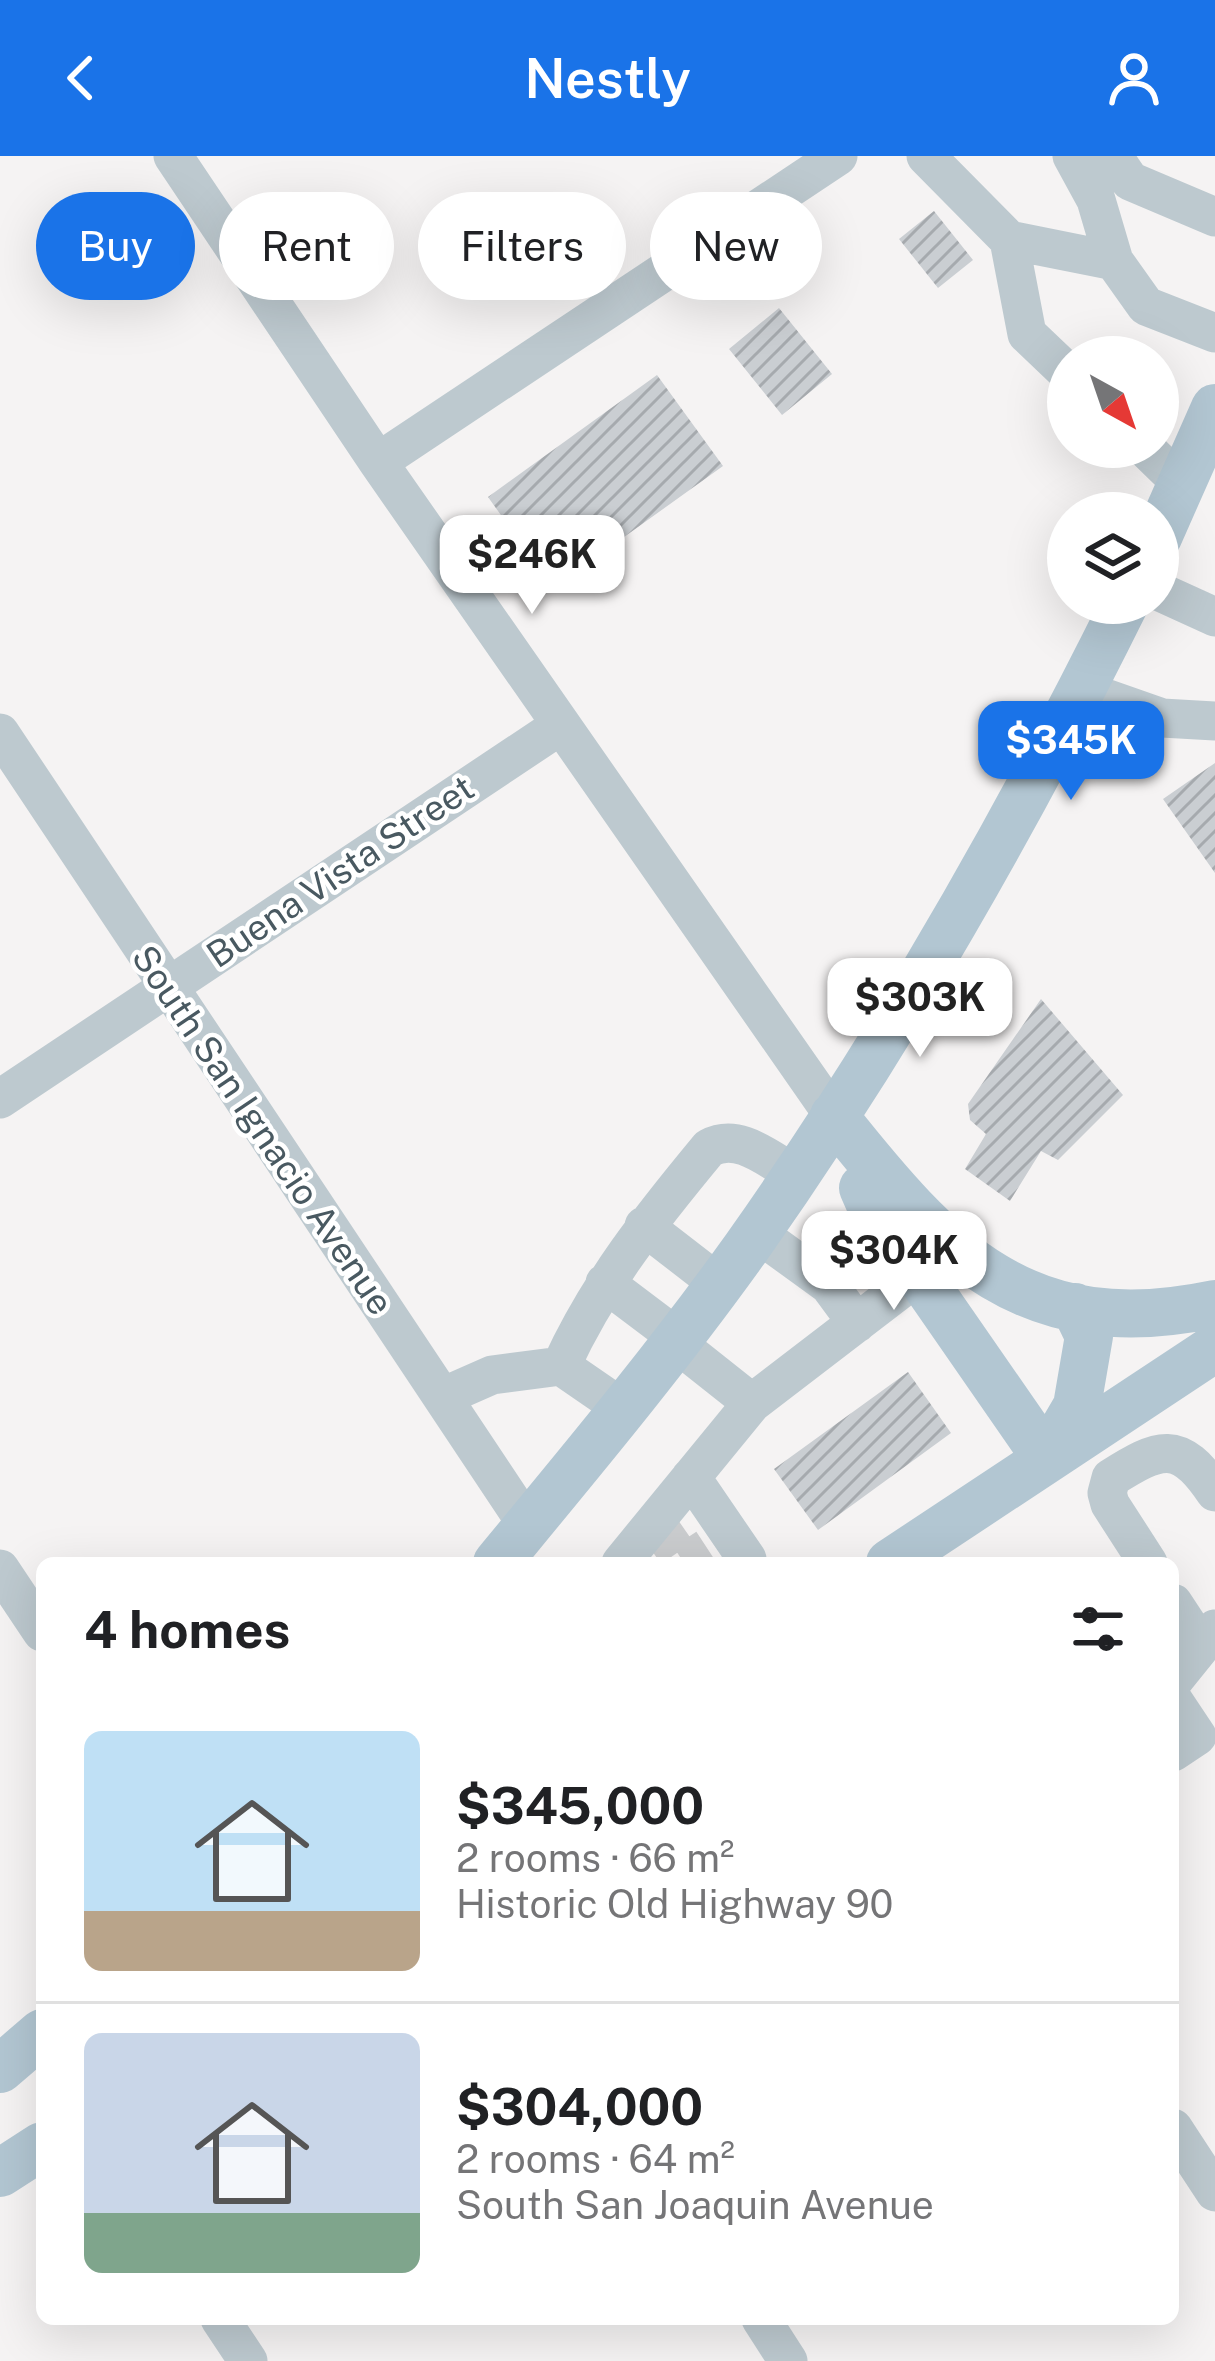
<!DOCTYPE html>
<html lang="en">
<head>
<meta charset="utf-8">
<style>
  :root { --surface:#fff; --page:#f2f2f2; --text:#202124; --muted:#757577; --line:#e0e0e0; --accent:#1a73e8 }
  body { margin:0; font-family:"Public Sans",sans-serif; background:var(--page); color:var(--text); height:100vh; display:flex; flex-direction:column; font-size:45px; white-space:nowrap }
  * { box-sizing:border-box; margin:0 }
  p { font-size:39px; color:var(--muted) }
  .icon { flex:none; width:66px; height:66px; fill:none; stroke:currentColor; stroke-width:2; stroke-linecap:round; stroke-linejoin:round }
  .map { position:relative; flex:1; overflow:hidden }
  .sheet { position:absolute; left:36px; top:1401px; width:1143px; height:768px; display:flex; flex-direction:column; background:var(--surface); border-radius:18px; box-shadow:0 12px 48px #0002 }
  .sheet>* { flex:none }
  .guide { position:absolute; left:36px; top:36px; width:1143px; height:108px; display:flex; gap:24px }
  .needle { width:78px; rotate:140deg }
  .tools { position:absolute; left:1047px; top:180px; display:grid; gap:24px }
  .tools a { display:grid; place-items:center; width:132px; height:132px; border-radius:50%; background:var(--surface); box-shadow:0 12px 48px #0002; font-size:60px }
  .price { position:absolute; translate:-50% -102px; padding:0 27px; border-radius:24px; background:#fff; color:#222; font-size:39px; line-height:78px; filter:drop-shadow(0 3px 6px #0008) }
  .price::after { content:''; position:absolute; left:50%; top:72px; width:36px; height:27px; margin-left:-18px; background:inherit; clip-path:polygon(0 0,100% 0,50% 100%) }
  .price.active { background:var(--accent); color:#fff }
  ul { padding:0; list-style:none }
  li { display:flex; align-items:center; gap:36px; height:300px; padding:0 48px }
  li+li { border-top:3px solid var(--line) }
  li span { display:grid; place-items:center; flex:none; width:336px; height:240px; border-radius:18px; color:#555 }
  li>.icon { margin-inline-start:auto }
  span .icon { width:144px; height:144px; fill:#fffc; stroke-width:1 }
  li b { font-size:51px }
  h2 { display:flex; justify-content:space-between; align-items:center; height:144px; padding:0 48px; font-size:51px }
  .pill { padding:0 42px; border-radius:54px; background:var(--surface); box-shadow:0 12px 48px #0002; font-size:42px; line-height:108px }
  .pill.active { background:var(--accent); color:#fff }
  header { display:flex; justify-content:space-between; align-items:center; height:156px; padding:0 48px; background:var(--accent); color:#fff; font-size:54px; font-weight:600 }
  .map>svg:first-child { display:block }
  .building { fill:url(#building-hatch) }
  .lines { fill:none; stroke-linecap:round; stroke-linejoin:round }
  .minor-tunnel { stroke:#caccce; stroke-width:39; stroke-dasharray:39 20; stroke-linecap:butt }
  .minor { stroke:#bdc9cf; stroke-width:39 }
  .major { stroke:#b2c6d2; stroke-width:48 }
  .labels { text-anchor:middle; dominant-baseline:central; stroke-width:9; stroke-linejoin:round; paint-order:stroke }
  .street-label { font-size:36px; fill:#495961; stroke:#fff }
</style>
</head>
<body>
<header><svg class="icon" aria-label="back" viewBox="0 0 24 24"><path d="M15 5l-7 7 7 7"/></svg>Nestly<svg class="icon" aria-label="person" viewBox="0 0 24 24"><circle cx="12" cy="8" r="4"/><path d="M4 21q1-7 8-7t8 7"/></svg></header>
<div class="map">
<svg width="1215" height="2205" viewBox="0 0 1215 2205">
  <defs>
    <pattern id="building-hatch" width="6" height="6" patternUnits="userSpaceOnUse" patternTransform="scale(3)"><rect width="6" height="6" fill="#caced2"/><path d="M-1 1l2-2M0 6l6-6M5 7l2-2" fill="none" stroke="#a6aaae"/></pattern>
  </defs>
  <rect width="100%" height="100%" fill="#f5f3f3"/>
  <!-- building -->
  <path class="building" d="M934 55 973 104 938 132 899 83Z
    M779 152 832 218 782 259 729 193Z
    M657 219 723 310 553 432 488 341Z
    M1215 607V717L1163 643Z
    M1041 843 1123 939 1058 1004 1041 995 1010 1045 965 1013 986 978 970 964 968 948Z
    M908 1216 951 1277 818 1374 774 1313Z"/>
  <g class="lines">
    <!-- minor-tunnel -->
    <path class="minor-tunnel" d="M650 1392 689 1365
      M684 1407 707 1392"/>
    <!-- minor -->
    <path class="minor" d="M173 0 378 306 834 960
      M926 0 1009 84 1114 105 1146 150 1215 177
      M1072 0 1096 44 1114 105
      M1113 0 1130 25 1215 61
      M1009 84 1027 178 1068 217
      M1144 291 1182 328
      M378 306 838 0
      M1158 435 1215 461
      M1082 534 1162 562 1215 565
      M0 577 528 1370
      M0 943 561 569
      M644 1070 719 1128
      M756 1076 829 1129 857 1167
      M605 1127 678 1182
      M561 1210C599 1127 651 1062 709 992 739 976 768 1003 795 1018
      M442 1241 492 1219 561 1210 622 1252
      M752 1247 919 1119
      M691 1321 747 1403 740 1407
      M621 1407 752 1247 675 1186
      M1148 1407 1110 1348 1107 1337 1111 1322C1159 1292 1179 1282 1215 1336
      M0 1413 42 1476
      M1173 1447 1200 1488
      M1173 1525 1215 1473
      M1173 1544 1197 1580 1173 1596
      M1173 1972 1215 2036
      M220 2163 248 2205
      M761 2163 788 2205"/>
    <!-- major -->
    <path class="major" d="M1158 381 1215 252
      M834 960C943 1097 1025 1188 1215 1148
      M863 1032 870 1048 1046 1302
      M1049 1298 1077 1250 1089 1180 1075 1151
      M497 1407C582 1304 668 1201 746 1092 890 888 1014 671 1125 447
      M890 1407 1215 1192
      M0 1913 42 1877
      M0 2017 42 1990"/>
  </g>
  <g class="labels">
    <!-- street labels -->
    <g class="street-label">
      <text transform="translate(340 715) rotate(-34)">Buena Vista Street</text>
      <text transform="translate(263 974) rotate(56)">South San Ignacio Avenue</text>
    </g>
  </g>
</svg>
<div class="tools">
<a><svg class="needle" viewBox="-14 -14 28 28"><path d="M0-13l5 13h-10z" fill="#e53935"/><path d="M0 13l5-13h-10z" fill="#757577"/></svg></a>
<a><svg class="icon" aria-label="layers" viewBox="0 0 24 24"><path d="M12 4l9 5-9 5-9-5zM3 14l9 5 9-5"/></svg></a>
</div>
<b class="price" style="left:532px;top:461px">$246K</b>
<b class="price active" style="left:1071px;top:647px">$345K</b>
<b class="price" style="left:920px;top:904px">$303K</b>
<b class="price" style="left:894px;top:1157px">$304K</b>
<div class="guide">
<a class="pill active">Buy</a>
<a class="pill">Rent</a>
<a class="pill">Filters</a>
<a class="pill">New</a>
</div>
<section class="sheet">
<h2>4 homes<svg class="icon" aria-label="filters" viewBox="0 0 24 24"><path d="M4 7h16M4 17h16"/><circle cx="9" cy="7" r="2"/><circle cx="15" cy="17" r="2"/></svg></h2>
<ul>
<li><span style="background:linear-gradient(#bfe0f5 75%,#b9a48a 0)"><svg class="icon" aria-label="home" viewBox="0 0 24 24"><path d="M3 11l9-7 9 7M6 9v11h12V9"/></svg></span><div><b>$345,000</b><p>2 rooms · 66 m²</p><p>Historic Old Highway 90</p></div></li>
<li><span style="background:linear-gradient(#c9d6e8 75%,#7fa58c 0)"><svg class="icon" aria-label="home" viewBox="0 0 24 24"><path d="M3 11l9-7 9 7M6 9v11h12V9"/></svg></span><div><b>$304,000</b><p>2 rooms · 64 m²</p><p>South San Joaquin Avenue</p></div></li>
</ul>
</section>
</div>
</body>
</html>
